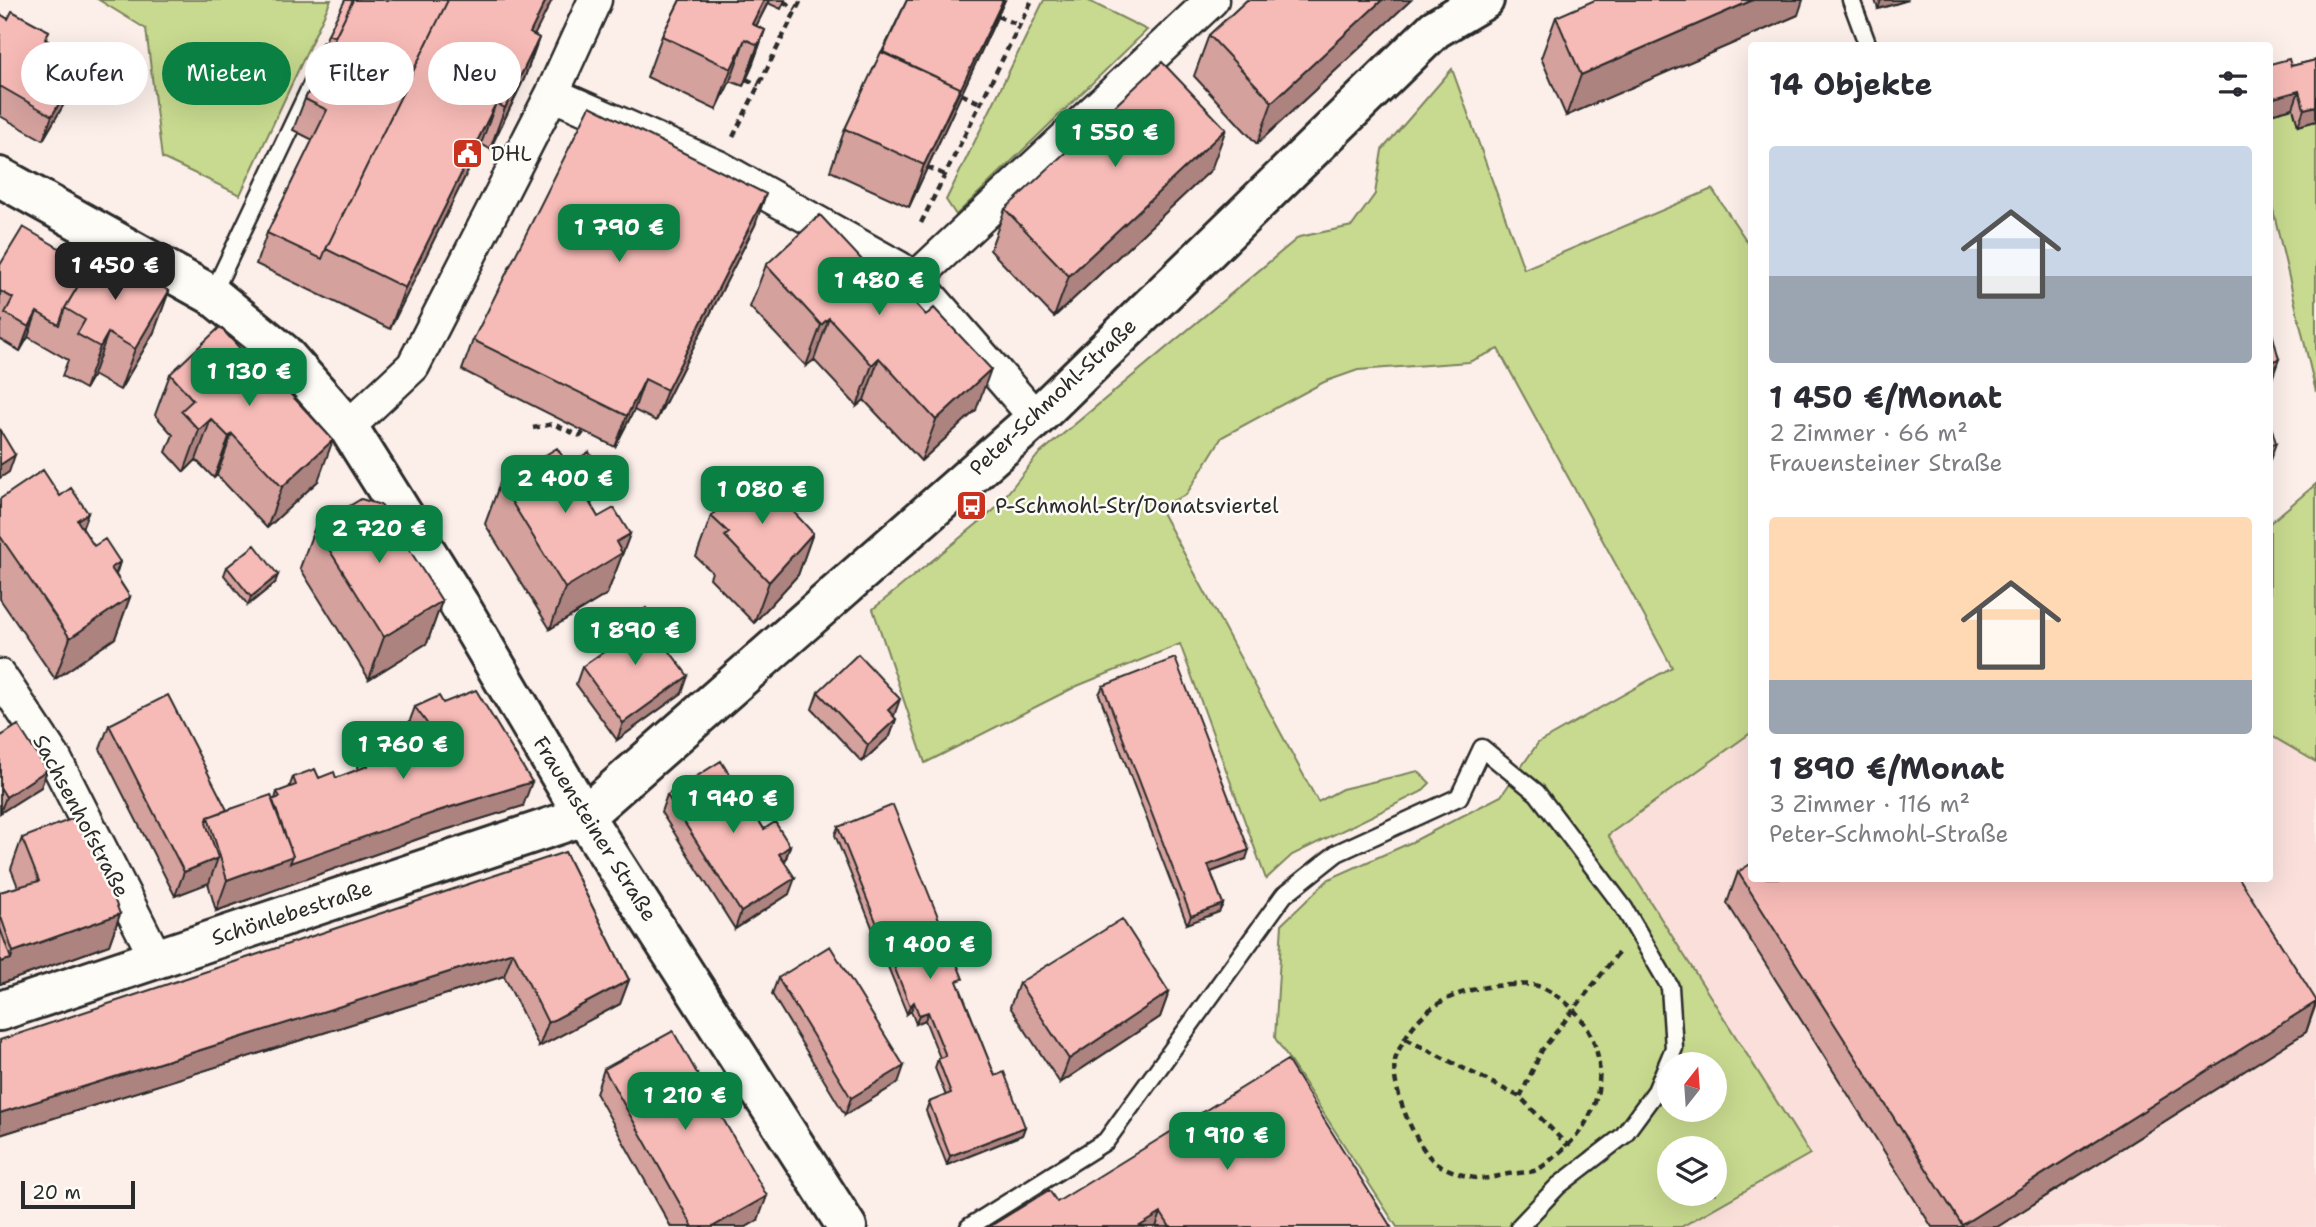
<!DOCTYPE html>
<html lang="de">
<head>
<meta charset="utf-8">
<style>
  :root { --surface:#fff; --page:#f2f2f3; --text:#2b2b33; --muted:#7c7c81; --accent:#0b8043 }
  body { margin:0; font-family:"Shantell Sans",sans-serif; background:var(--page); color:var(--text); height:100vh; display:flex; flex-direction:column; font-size:26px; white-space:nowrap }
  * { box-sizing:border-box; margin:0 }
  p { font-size:23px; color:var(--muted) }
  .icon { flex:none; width:38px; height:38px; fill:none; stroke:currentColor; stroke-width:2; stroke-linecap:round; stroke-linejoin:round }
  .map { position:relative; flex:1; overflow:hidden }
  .panel { position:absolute; left:1748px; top:42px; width:525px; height:840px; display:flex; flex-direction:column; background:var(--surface); border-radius:7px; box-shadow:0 7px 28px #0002 }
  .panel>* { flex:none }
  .top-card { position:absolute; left:21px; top:42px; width:665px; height:63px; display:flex; gap:14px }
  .needle { width:46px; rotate:17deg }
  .tools { position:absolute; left:1657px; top:1052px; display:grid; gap:14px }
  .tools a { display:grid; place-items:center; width:70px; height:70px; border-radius:50%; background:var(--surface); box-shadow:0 7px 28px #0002; font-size:35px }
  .scale { position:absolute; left:21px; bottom:18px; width:114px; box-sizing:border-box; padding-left:7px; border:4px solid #2b2b2b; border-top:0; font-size:19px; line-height:24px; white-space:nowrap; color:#2b2b2b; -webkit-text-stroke:5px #fdfcf7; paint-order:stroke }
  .price { position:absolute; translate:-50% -60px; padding:0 16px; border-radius:14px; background:var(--accent); color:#fff; font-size:23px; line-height:46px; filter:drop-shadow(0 2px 4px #0008) }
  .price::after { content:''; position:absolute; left:50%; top:42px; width:21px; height:16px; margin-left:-10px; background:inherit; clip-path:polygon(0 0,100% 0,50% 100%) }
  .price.active { background:#222; color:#fff }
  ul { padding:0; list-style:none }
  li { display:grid; align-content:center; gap:14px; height:371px; padding:0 21px }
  li span { display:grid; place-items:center; height:217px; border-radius:7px; color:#555 }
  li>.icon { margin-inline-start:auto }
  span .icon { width:126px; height:126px; fill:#fffc; stroke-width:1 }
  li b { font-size:30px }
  h2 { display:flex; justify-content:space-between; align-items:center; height:84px; padding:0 21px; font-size:30px }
  .tag { padding:0 24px; border-radius:32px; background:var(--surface); box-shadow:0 7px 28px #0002; font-size:24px; line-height:63px }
  .tag.active { background:var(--accent); color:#fff }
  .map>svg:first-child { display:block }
  .built { fill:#fadfdb }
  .green { fill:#c8da8f; stroke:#7a825d; stroke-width:2; fill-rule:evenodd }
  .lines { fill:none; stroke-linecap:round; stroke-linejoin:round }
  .service-casing { stroke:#2b2b2b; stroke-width:21 }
  .minor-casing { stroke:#2b2b2b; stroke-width:37 }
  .tertiary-casing { stroke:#2b2b2b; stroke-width:44 }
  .secondary-casing { stroke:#2b2b2b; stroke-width:44 }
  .path { stroke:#2b2b2b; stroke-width:4.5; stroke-dasharray:7 5; stroke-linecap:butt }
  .service { stroke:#fdfcf7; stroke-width:16 }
  .minor { stroke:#fdfcf7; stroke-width:32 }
  .tertiary { stroke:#fdfcf7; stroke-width:38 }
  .secondary { stroke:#fdfcf7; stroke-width:38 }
  .wall { fill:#d4a19d; stroke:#2b2b2b; stroke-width:2 }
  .shaded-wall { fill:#ad8380; stroke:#2b2b2b; stroke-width:2 }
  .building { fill:#f7bbb7; stroke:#2b2b2b; stroke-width:2 }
  .labels { text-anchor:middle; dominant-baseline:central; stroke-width:5; stroke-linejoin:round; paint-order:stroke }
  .poi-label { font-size:21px; fill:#2b2b2b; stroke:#fdfcf7; text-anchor:start }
  .street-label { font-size:21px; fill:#2b2b2b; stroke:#fdfcf7 }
</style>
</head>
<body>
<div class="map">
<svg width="2316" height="1227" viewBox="0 0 2316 1227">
  <rect width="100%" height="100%" fill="#fcefea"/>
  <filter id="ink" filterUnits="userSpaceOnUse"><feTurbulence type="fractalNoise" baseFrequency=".0143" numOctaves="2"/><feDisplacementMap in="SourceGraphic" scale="14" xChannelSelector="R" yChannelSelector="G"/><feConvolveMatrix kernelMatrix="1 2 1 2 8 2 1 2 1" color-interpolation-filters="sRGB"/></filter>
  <g filter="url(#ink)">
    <!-- built -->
    <path class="built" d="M1752 732V878H2270V735L2316 762V1227H1681L1809 1154 1608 835Z"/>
    <!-- green -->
    <path class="green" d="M99 0H331L240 195 162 158 146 29Z
      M1044 0H1087L1147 30 956 215 946 200Z
      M2316 63V392L2270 197V77Z
      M1452 69 1524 269 1712 189 1752 249V732L1608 835 1810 1154 1681 1227H1397L1275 1038 1282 924 1329 879 1412 842 1501 796 1538 743 1672 667 1498 349 1469 362 1358 370 1324 382 1222 437 1186 495 1159 507 1318 802 1342 789 1418 771 1430 783 1421 792 1292 855 1266 879 1180 644 1077 686 925 763 873 609 994 510 1038 455 1299 237 1352 226 1375 194 1382 150ZM1670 1064H1715V1110H1670ZM1670 1148H1715V1194H1670Z
      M2316 484V762L2270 735V523Z"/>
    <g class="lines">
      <defs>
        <path id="service" d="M1851 0 1868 46
          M212 295 328 50
          M969 1227 1106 1141 1284 895 1337 853 1459 797 1482 748 1537 793 1624 908 1670 987 1674 1048 1656 1091 1623 1136 1558 1186 1519 1227"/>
        <path id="minor" d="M552 94 718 167 899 268 915 279 1036 418
          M915 279 1212 0
          M348 427 413 366 552 94 595 0
          M0 676 55 759 156 958"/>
        <path id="tertiary" d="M0 1011 584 816 1036 418 1435 29 1484 0"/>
        <path id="secondary" d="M0 177 212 295 283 353 348 427 459 604 584 816 847 1227"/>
      </defs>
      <!-- service casing -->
      <use href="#service" class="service-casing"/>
      <!-- minor casing -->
      <use href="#minor" class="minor-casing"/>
      <!-- tertiary casing -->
      <use href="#tertiary" class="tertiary-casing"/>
      <!-- secondary casing -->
      <use href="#secondary" class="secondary-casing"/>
      <!-- path -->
      <path class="path" d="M784 2 796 9
        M997 16 1019 25
        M746 79 759 85
        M961 94 980 103
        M733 137 801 0
        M927 167 945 175
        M921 223 1032 0
        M533 428 553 424 580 436 587 427
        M1509 985C1519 985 1532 983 1541 987 1611 1019 1619 1105 1560 1152 1552 1158 1543 1168 1534 1171 1526 1173 1516 1173 1508 1174 1498 1176 1485 1180 1476 1178 1466 1177 1445 1169 1436 1163 1416 1148 1387 1081 1396 1057 1416 1005 1458 987 1509 985Z
        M1406 1039 1520 1097 1568 1146
        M1520 1097 1542 1050 1619 952"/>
      <!-- service -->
      <use href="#service" class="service"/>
      <!-- minor -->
      <use href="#minor" class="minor"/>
      <!-- tertiary -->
      <use href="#tertiary" class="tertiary"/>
      <!-- secondary -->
      <use href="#secondary" class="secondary"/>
    </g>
    <!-- wall -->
    <path class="wall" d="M680 0H785L781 9 768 3 756 26 765 30 750 71 743 86 730 81 716 110 647 77 662 36Z
      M907 0H1005L909 207 830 171 845 129Z
      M1247 0H1411L1257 144 1194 76 1209 35Z
      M1875 0H1908L1878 9Z
      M0 14 8 19 49 31 46 39 75 85 43 140 0 116Z
      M1798 15 1566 116 1541 58 1556 17Z
      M328 34 534 35 539 38 524 79 490 149 481 144 390 329 256 264 267 233 313 140 293 130 305 99 331 45 325 43Z
      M2316 60V121L2298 126 2293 108 2270 114V64L2291 66Z
      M1211 170 1054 317 990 250 1005 209Z
      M755 225 656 421 634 410 615 447 462 370 473 340Z
      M0 265 90 266 169 291 154 332 120 390 93 375 85 389 62 376 68 360 28 337 20 351 0 339V327L2 321 0 320Z
      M766 265 976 410 921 461 864 400 857 406 814 360 806 366 750 307Z
      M170 374 318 481 267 528 217 475 214 478 196 460 184 472 166 452 173 435 155 415Z
      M595 463 592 473 598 484 591 505 598 517 630 534 607 594 550 629 485 524 500 483 568 465Z
      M742 488 813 533 798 575 754 623 710 578 712 572 696 557 711 516 718 509 723 497Z
      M60 496 88 513 82 528 94 546 120 562 116 575 130 597 115 638 55 679 0 599V499Z
      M315 527 442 601 427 643 369 679 300 568Z
      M227 567 275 583 248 605 224 575Z
      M609 635 663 641 682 693 617 740 576 684 582 667 603 652Z
      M1103 686 1246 859 1211 872 1223 904 1219 912 1187 924 1099 694Z
      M818 692 896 719 890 736 862 762 812 709Z
      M443 703 523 806 432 834 216 911 208 883 175 896 100 749 109 725 227 810 275 799 277 792 289 788 293 777 336 778 357 770 363 753 390 758 418 748 406 731 415 707Z
      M0 734 47 770 41 787 0 813Z
      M738 789 763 803 757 818 764 829 790 846 785 862 789 894 735 929 661 812 667 795Z
      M838 827 960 988 995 1076 1025 1127 1022 1135 947 1165 926 1111 929 1102 946 1096 935 1068 938 1059 940 1058 925 1020 916 1024 911 1011 907 1014 835 835Z
      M22 838 120 914 109 945 0 984V892L18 887 11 869Z
      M565 852 629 980 620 1004 539 1047 504 976 0 1135Z
      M1738 872 2316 1000V1004L2306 1032 1997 1227H1932L1727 903Z
      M778 978 898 1083 845 1115 772 994Z
      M1019 983 1169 992 1160 1017 1060 1083 1010 1007Z
      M604 1069 758 1220 746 1227H671L596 1093Z
      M1057 1202 1391 1227H989Z"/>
    <!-- shaded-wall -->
    <path class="shaded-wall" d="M546 0H552L515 74 530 33Z
      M764 0H769L749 41 752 24Z
      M1003 0H1005L909 207 924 165Z
      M1382 0H1411L1257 144 1272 102Z
      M1753 0H1803L1798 15 1566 116 1581 75Z
      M1881 0H1908L1878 9Z
      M765 30 750 71 743 86 758 45Z
      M539 38 524 79 490 149 505 108Z
      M745 39 730 81 716 110 731 69Z
      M83 61 75 85 43 140 52 116Z
      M2299 91 2293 108 2270 114V99Z
      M496 103 481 144 390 329 405 288Z
      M2316 106V121L2298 126 2304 109Z
      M1226 129 1211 170 1054 317 1069 276Z
      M766 194 755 225 656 421 667 390Z
      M169 291 154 332 120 390 135 349Z
      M37 312 28 337 20 351 29 327Z
      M829 318 814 360 806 366 821 325Z
      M108 333 93 375 85 389 100 347Z
      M879 358 864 400 857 406 872 365Z
      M2279 359 2270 385V362Z
      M991 369 976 410 921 461 936 420Z
      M645 379 634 410 615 447 627 416Z
      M211 419 196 460 184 472 199 430Z
      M232 434 217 475 214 478 229 437Z
      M333 440 318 481 267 528 282 487Z
      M2276 443 2270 460V445Z
      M15 455 9 472 0 478V465Z
      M595 463 585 492 598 484 583 525 569 534 589 467Z
      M88 513 73 554 77 520Z
      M813 533 798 575 754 623 769 582Z
      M630 534 607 594 550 629 565 588 616 542Z
      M120 562 105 603 111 568Z
      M278 575 275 583 248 605 251 597Z
      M130 597 115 638 55 679 70 638Z
      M442 601 427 643 369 679 384 637Z
      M688 676 682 693 617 740 623 723Z
      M900 699 894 716 882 727 888 710Z
      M896 719 890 736 862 762 868 745Z
      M47 770 41 787 0 813 6 797Z
      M532 782 523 806 432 834 216 911 227 880 293 856Z
      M763 803 757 819 752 810Z
      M790 846 784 863 779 854Z
      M1249 850 1246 859 1205 874 1208 865Z
      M218 858 209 883 175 896 184 872Z
      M795 878 789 894 735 929 741 912Z
      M1223 904 1219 912 1187 924 1191 916Z
      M120 914 109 945 0 984V962L11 959 13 952Z
      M513 952 504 976 0 1135V1113Z
      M629 980 620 1004 539 1047 548 1023Z
      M1169 992 1160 1017 1060 1083 1069 1059Z
      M914 1002 911 1011 907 1014 910 1006Z
      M2316 1002 2306 1032 1997 1227H1961L1962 1225Z
      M928 1012 925 1020 916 1024 919 1015Z
      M904 1066 898 1083 845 1115 851 1098Z
      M1025 1127 1022 1135 947 1165 950 1156Z
      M767 1196 758 1220 746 1227H712Z
      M1161 1213 1156 1227H1138Z"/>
    <!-- building -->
    <path class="building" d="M345 0H353L335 37 328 34Z
      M353 0H448L326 249 322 259 267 233 327 110 305 99Z
      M448 0H546L530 33 539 38 505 108 496 103 405 288 326 249Z
      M680 0H764L752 24 765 30 758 45 745 39 731 69 662 36Z
      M907 0H1003L953 105 960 88 883 52Z
      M1247 0H1382L1272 102 1209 35Z
      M1595 0H1753L1581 75 1556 17Z
      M12 11 49 31 45 39 83 61 52 116 0 86V14L8 19Z
      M881 52 960 88 924 165 845 129Z
      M2289 59 2291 66 2316 60V106L2304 109 2299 91 2270 99V64Z
      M1162 62 1226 129 1069 276 1005 209Z
      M590 106 766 194 667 390 645 379 627 416 473 340Z
      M820 215 876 275 883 268 926 315 934 308 991 369 936 420 879 358 872 365 829 318 821 325 766 265Z
      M23 227 90 266 65 308 59 325 37 312 29 327 5 313 13 298 0 291V265Z
      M99 250 169 291 135 349 108 333 100 347 77 334 85 320 65 308Z
      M2270 325 2279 359 2270 362Z
      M220 327 279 390 283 386 333 440 282 487 232 434 229 437 211 419 199 430 181 411 193 400 170 374Z
      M2270 422 2276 443 2270 445Z
      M0 430 15 455 0 465Z
      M557 448 568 465 589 452 595 463 589 467 598 484 584 493 598 517 614 508 630 534 616 542 622 553 565 588 500 483Z
      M43 470 60 496 71 488 88 513 77 520 94 546 105 539 120 562 111 568 130 597 70 638 0 536V499Z
      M757 472 813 533 769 582 725 536 729 533 711 516 726 501 723 497 737 483 742 488Z
      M361 499 381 505 442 601 384 637 315 527Z
      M255 545 278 575 251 597 227 567Z
      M646 608 665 634 660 638 688 676 623 723 582 667 615 644 609 635Z
      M858 654 900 699 888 710 896 719 868 745 818 692Z
      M1175 658 1249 850 1208 865 1223 904 1191 916 1103 686Z
      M476 690 532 782 441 810 290 863 293 856 272 800 280 797 277 792 296 785 293 777 315 769 319 778 334 772 336 778 368 766 363 753 385 745 390 758 419 748 437 737 415 707 439 696 443 703Z
      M168 695 227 810 208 817 206 823 218 858 184 872 109 725Z
      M18 725 47 770 6 797 0 787V734L1 736Z
      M721 761 738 789 750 782 763 803 752 810 764 829 775 822 790 846 779 854 795 878 741 912 667 795Z
      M271 795 293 856 227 880 208 817Z
      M893 805 963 979 957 981 995 1076 1004 1072 1025 1127 950 1156 929 1102 951 1093 938 1059 946 1056 928 1012 919 1015 914 1002 910 1006 838 827Z
      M82 815 120 914 13 952 0 914V892L39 881 22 838Z
      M565 852 629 980 548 1023 513 952 0 1113V1040Z
      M1752 863V878H2239L2316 1000V1002L1962 1225 1738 872Z
      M1122 919 1169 992 1069 1059 1019 983Z
      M0 928 11 959 0 962Z
      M830 946 904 1066 851 1098 778 978Z
      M673 1031 767 1196 712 1227H693L604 1069Z
      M1287 1060 1391 1227H1170L1161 1213 1138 1227H989L1049 1190 1057 1202Z"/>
  </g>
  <!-- icons -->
  <defs>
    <symbol id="civic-square" viewBox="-11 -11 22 22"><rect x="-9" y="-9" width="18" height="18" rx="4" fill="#c8321e" stroke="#fdfcf7"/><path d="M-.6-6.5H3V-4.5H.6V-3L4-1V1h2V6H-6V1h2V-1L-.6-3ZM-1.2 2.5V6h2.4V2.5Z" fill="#fff"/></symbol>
    <symbol id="bus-square" viewBox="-11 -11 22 22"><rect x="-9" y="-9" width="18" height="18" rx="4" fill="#c8321e" stroke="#fdfcf7"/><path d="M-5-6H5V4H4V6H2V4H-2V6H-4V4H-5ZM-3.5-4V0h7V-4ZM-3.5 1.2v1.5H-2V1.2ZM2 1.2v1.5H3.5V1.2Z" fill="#fff"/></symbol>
  </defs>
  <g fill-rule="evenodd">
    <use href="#civic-square" x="450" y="136" width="35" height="35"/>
    <use href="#bus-square" x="954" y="488" width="35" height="35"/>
  </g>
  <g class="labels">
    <!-- poi labels -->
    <g class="poi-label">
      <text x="491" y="154">DHL</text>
      <text x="995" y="506">P-Schmohl-Str/Donatsviertel</text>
    </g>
    <!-- street labels -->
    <g class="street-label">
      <text transform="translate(1053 397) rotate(-43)">Peter-Schmohl-Straße</text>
      <text transform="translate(81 816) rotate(62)">Sachsenhofstraße</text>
      <text transform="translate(595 829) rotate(58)">Frauensteiner Straße</text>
      <text transform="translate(292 913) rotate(-18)">Schönlebestraße</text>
    </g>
  </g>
</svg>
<div class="tools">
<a><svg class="needle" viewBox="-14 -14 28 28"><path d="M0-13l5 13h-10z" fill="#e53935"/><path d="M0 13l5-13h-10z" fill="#7c7c81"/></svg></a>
<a><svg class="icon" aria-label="layers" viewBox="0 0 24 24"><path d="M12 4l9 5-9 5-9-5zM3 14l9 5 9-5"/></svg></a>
</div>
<div class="scale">20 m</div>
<b class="price" style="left:1115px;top:169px">1 550 €</b>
<b class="price" style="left:619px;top:264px">1 790 €</b>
<b class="price active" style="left:115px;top:302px">1 450 €</b>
<b class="price" style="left:879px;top:317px">1 480 €</b>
<b class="price" style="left:249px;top:408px">1 130 €</b>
<b class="price" style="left:565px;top:515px">2 400 €</b>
<b class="price" style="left:762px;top:526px">1 080 €</b>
<b class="price" style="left:379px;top:565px">2 720 €</b>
<b class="price" style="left:635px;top:667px">1 890 €</b>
<b class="price" style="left:403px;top:781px">1 760 €</b>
<b class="price" style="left:733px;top:835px">1 940 €</b>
<b class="price" style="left:930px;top:981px">1 400 €</b>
<b class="price" style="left:685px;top:1132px">1 210 €</b>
<b class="price" style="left:1227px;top:1172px">1 910 €</b>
<div class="top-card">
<a class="tag">Kaufen</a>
<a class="tag active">Mieten</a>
<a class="tag">Filter</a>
<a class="tag">Neu</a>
</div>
<section class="panel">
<h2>14 Objekte<svg class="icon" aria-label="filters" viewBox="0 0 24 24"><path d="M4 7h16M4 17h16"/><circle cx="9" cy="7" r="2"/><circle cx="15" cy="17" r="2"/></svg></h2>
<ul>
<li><span style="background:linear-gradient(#c9d6e8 60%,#9aa5b1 0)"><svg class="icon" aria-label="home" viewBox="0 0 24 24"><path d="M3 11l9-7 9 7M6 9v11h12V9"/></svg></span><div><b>1 450 €/Monat</b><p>2 Zimmer · 66 m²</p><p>Frauensteiner Straße</p></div></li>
<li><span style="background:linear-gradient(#ffd9b3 75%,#9aa5b1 0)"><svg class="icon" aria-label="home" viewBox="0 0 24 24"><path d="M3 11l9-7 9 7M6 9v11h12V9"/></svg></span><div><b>1 890 €/Monat</b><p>3 Zimmer · 116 m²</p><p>Peter-Schmohl-Straße</p></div></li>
</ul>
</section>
</div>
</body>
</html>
